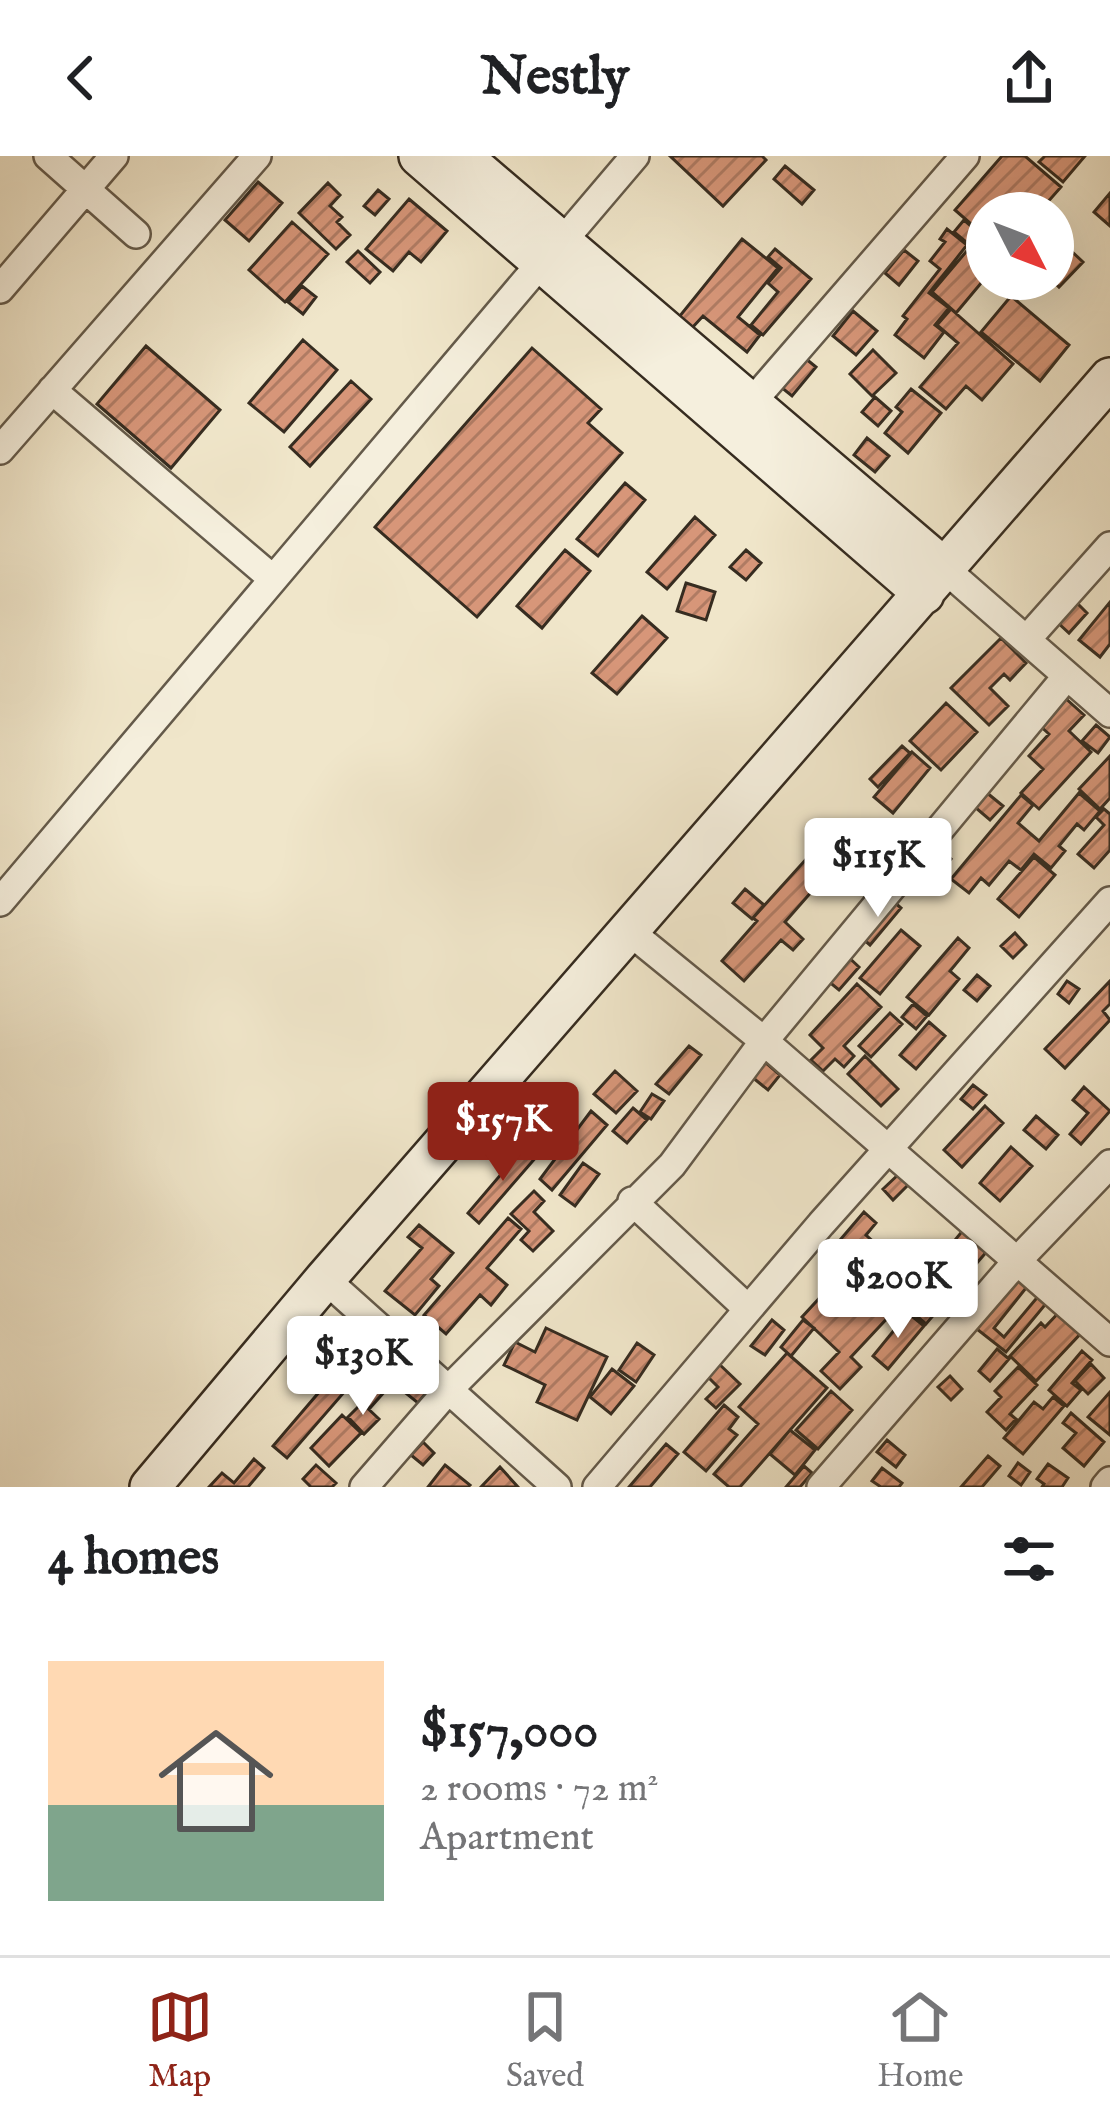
<!DOCTYPE html>
<html lang="en">
<head>
<meta charset="utf-8">
<style>
  :root { --surface:#fff; --page:#f2f2f2; --text:#202124; --muted:#757577; --line:#e0e0e0; --accent:#8f2418 }
  body { margin:0; font-family:"IM FELL English",serif; background:var(--page); color:var(--text); height:100vh; display:flex; flex-direction:column; font-size:45px; white-space:nowrap }
  * { box-sizing:border-box; margin:0 }
  p { font-size:39px; color:var(--muted) }
  .icon { flex:none; width:66px; height:66px; fill:none; stroke:currentColor; stroke-width:2; stroke-linecap:round; stroke-linejoin:round }
  .map { position:relative; height:1331px; overflow:hidden }
  .sheet { display:flex; flex-direction:column; background:var(--surface); flex:1 }
  .sheet>* { flex:none }
  .needle { width:78px; rotate:132deg }
  .buttons { position:absolute; left:966px; top:36px; display:grid; gap:24px }
  .buttons a { display:grid; place-items:center; width:108px; height:108px; border-radius:50%; background:var(--surface); box-shadow:0 12px 48px #0002; font-size:60px }
  .price { position:absolute; translate:-50% -102px; padding:0 27px; border-radius:12px; background:#fff; color:#222; font-size:39px; line-height:78px; filter:drop-shadow(0 3px 6px #0008) }
  .price::after { content:''; position:absolute; left:50%; top:72px; width:36px; height:27px; margin-left:-18px; background:inherit; clip-path:polygon(0 0,100% 0,50% 100%) }
  .price.selected { background:var(--accent); color:#fff }
  ul { padding:0; list-style:none }
  li { display:flex; align-items:center; gap:36px; height:300px; padding:0 48px }
  li+li { border-top:3px solid var(--line) }
  li span { display:grid; place-items:center; flex:none; width:336px; height:240px; border-radius:0px; color:#555 }
  li>.icon { margin-inline-start:auto }
  span .icon { width:144px; height:144px; fill:#fffc; stroke-width:1 }
  li b { font-size:51px }
  h2 { display:flex; justify-content:space-between; align-items:center; height:144px; padding:0 48px; font-size:51px }
  header { display:flex; justify-content:space-between; align-items:center; height:156px; padding:0 48px; background:var(--surface); font-size:54px; font-weight:800 }
  .menu { display:flex; justify-content:space-around; align-items:center; height:168px; border-top:3px solid var(--line); background:var(--surface); font-size:33px; color:var(--muted) }
  .menu a { display:grid; justify-items:center; gap:6px }
  .menu .selected { color:var(--accent) }
  .map>svg:first-child { display:block }
  .building { fill:url(#building-hatch); stroke:#362c20; stroke-width:3 }
  .lines { fill:none; stroke-linecap:round; stroke-linejoin:round }
  .street-casing { stroke:#645a4a; stroke-width:32 }
  .secondary-casing { stroke:#362c20; stroke-width:44 }
  .street { stroke:#f5efdd; stroke-width:27 }
  .secondary { stroke:#f5efdd; stroke-width:39 }
</style>
</head>
<body>
<header><svg class="icon" aria-label="back" viewBox="0 0 24 24"><path d="M15 5l-7 7 7 7"/></svg>Nestly<svg class="icon" aria-label="share" viewBox="0 0 24 24"><path d="M12 15V3M7 8l5-5 5 5M5 13v7h14v-7"/></svg></header>
<div class="map">
<svg width="1110" height="1331" viewBox="0 0 1110 1331">
  <defs>
    <pattern id="building-hatch" width="6" height="6" patternUnits="userSpaceOnUse" patternTransform="scale(3)"><rect width="6" height="6" fill="#d79679"/><path d="M-1 1l2-2M0 6l6-6M5 7l2-2" fill="none" stroke="#af7b63"/></pattern>
  </defs>
  <rect width="100%" height="100%" fill="#f0e6ca"/>
  <filter id="stains"><feTurbulence type="fractalNoise" baseFrequency=".00167" numOctaves="4"/><feColorMatrix values="0 0 0 0 .2 0 0 0 0 .09 0 0 0 0 .02 0 0 0 .5 -.17"/></filter>
  <radialGradient id="worn" r=".72"><stop offset=".6" stop-color="#630" stop-opacity="0"/><stop offset="1" stop-color="#630" stop-opacity=".3"/></radialGradient>
  <!-- building -->
  <path class="building" d="M670 0H762L766 4 723 50Z
    M1002 0H1025L1061 31 1038 57H987V82L955 54Z
    M1045 0H1085L1063 26 1039 6Z
    M785 10 814 34 802 48 774 23Z
    M258 26 282 47 249 85 225 64Z
    M328 27 340 39 330 50 342 61 337 66 350 79 336 93 299 57Z
    M378 34 389 43 375 59 364 50Z
    M1110 37V70L1094 56Z
    M409 43 447 75 421 106 409 96 393 115 366 93Z
    M964 64 987 84V120L956 157 932 136 971 90 954 76Z
    M292 66 328 98 285 146 249 114Z
    M947 73 967 89 929 137 949 152 935 169 944 176 924 202 895 179 907 163 903 160 940 113 930 105 945 86 940 83Z
    M1053 78 1083 106 1059 131 1051 123Z
    M742 83 778 112 738 161 760 179 747 196 703 160 692 172 679 161Z
    M775 93 811 123 763 179 751 169 778 136 768 127 781 112 768 101Z
    M904 94 918 105 899 129 885 117Z
    M358 95 380 116 370 127 347 106Z
    M302 130 316 141 303 158 288 146Z
    M1011 140 1069 189 1040 225 981 176Z
    M951 153 1013 208 982 244 966 230 946 253 920 231 958 187 937 169Z
    M853 155 877 175 856 199 833 180Z
    M303 184 337 214 284 276 249 247Z
    M146 190 220 254 171 312 97 248Z
    M532 192 601 253 588 267 622 297 477 461 375 371Z
    M873 194 896 217 872 240 850 218Z
    M800 198 816 211 792 240 776 227Z
    M351 225 371 243 310 310 290 291Z
    M911 233 941 257 908 297 885 277 902 256 896 251Z
    M875 241 891 255 878 270 862 256Z
    M867 282 889 300 875 316 854 299Z
    M625 327 645 344 598 400 577 383Z
    M695 361 715 379 667 433 647 416Z
    M565 394 590 415 542 472 517 450Z
    M746 394 761 407 746 424 730 411Z
    M686 427 715 436 706 464 677 455Z
    M1076 446 1087 457 1069 477 1057 466Z
    M1110 446V488L1100 501 1079 484Z
    M642 460 667 482 617 538 592 517Z
    M1001 482 1026 507 1010 524 1004 518 990 532 1008 550 989 569 951 532Z
    M1064 541 1084 559 1069 575 1091 596 1039 653 1021 637 1043 613 1029 600 1049 578 1039 569Z
    M946 547 977 576 941 614 910 585Z
    M1096 569 1110 581 1098 597 1082 585Z
    M902 590 910 597 878 631 870 623Z
    M912 596 930 612 893 657 874 641Z
    M1110 600V642L1100 653 1079 633Z
    M981 632 1003 650 990 664 969 646Z
    M1079 637 1100 655 1084 674 1077 668 1059 690 1065 695 1051 712 1034 698 1021 714 1009 705 989 729 981 722 969 737 951 723 1021 639 1033 649 1018 667 1039 685Z
    M1104 653 1110 658V694L1094 712 1078 698 1104 669 1096 661Z
    M887 669 898 678 882 695 872 686Z
    M818 690 845 713 828 733 820 726 785 766 803 783 793 794 781 784 744 825 722 805 757 765 753 762Z
    M936 690 951 703 931 728 915 715Z
    M1034 701 1055 719 1019 761 998 743Z
    M745 733 764 749 752 763 733 747Z
    M886 739 901 752 870 789 855 776Z
    M901 774 920 790 880 838 860 822Z
    M1015 777 1026 789 1013 802 1001 790Z
    M958 782 969 792 950 815 959 823 929 859 907 841Z
    M843 796 859 811 839 834 822 820Z
    M977 819 990 830 977 845 964 834Z
    M1067 825 1079 833 1069 847 1058 838Z
    M1110 825V848L1103 855 1110 864 1065 912 1045 893Z
    M857 828 881 851 844 890 854 900 844 911 835 903 823 915 811 904 823 892 810 879Z
    M913 848 927 860 916 873 902 861Z
    M890 857 902 868 871 901 859 890Z
    M929 866 945 880 916 913 900 899Z
    M689 890 701 899 669 938 656 928Z
    M865 900 898 933 881 950 848 918Z
    M765 906 780 919 768 934 752 921Z
    M615 915 637 935 616 957 594 938Z
    M973 929 986 939 973 953 961 943Z
    M1084 931 1110 955 1081 988 1070 978 1088 957 1073 944Z
    M652 938 664 945 651 963 640 956Z
    M985 950 1003 967 962 1011 944 994Z
    M633 952 647 964 627 987 613 975Z
    M591 955 607 969 552 1034 540 1023Z
    M1036 960 1058 979 1046 993 1024 974Z
    M526 989 538 999 479 1067 468 1057Z
    M1011 991 1032 1010 1000 1045 980 1027Z
    M583 1007 599 1018 575 1050 560 1039Z
    M901 1016 911 1026 893 1044 883 1033Z
    M534 1035 544 1045 534 1056 553 1075 533 1095 521 1084 529 1075 511 1058Z
    M864 1056 876 1067 866 1079 888 1099 874 1115 870 1111 858 1124 828 1098Z
    M508 1062 521 1073 487 1112 507 1129 491 1149 480 1139 446 1178 424 1159Z
    M419 1069 453 1097 431 1123 439 1130 415 1159 385 1135 422 1092 408 1081Z
    M964 1073 989 1093 970 1115 946 1095Z
    M930 1087 940 1096 919 1121 908 1112Z
    M942 1098 951 1105 929 1131 920 1123Z
    M903 1112 925 1130 900 1160 878 1141Z
    M1017 1116 1030 1127 994 1172 1004 1181 1041 1137 1049 1144 1006 1196 973 1170Z
    M942 1123 955 1134 926 1168 912 1156Z
    M835 1125 858 1146 870 1134 893 1156 851 1201 861 1211 840 1233 821 1215 839 1196 802 1161Z
    M1063 1152 1085 1173 1036 1225 1010 1200 1041 1167 1045 1171Z
    M908 1157 924 1170 888 1213 873 1200Z
    M772 1164 784 1174 765 1199 751 1190Z
    M803 1164 814 1172 791 1200 781 1191Z
    M351 1172 379 1196 287 1302 273 1290 320 1235 307 1223Z
    M546 1172 607 1201 577 1264 537 1246 545 1229 504 1209 515 1186 535 1196Z
    M637 1187 654 1199 636 1226 619 1214Z
    M997 1193 1009 1203 990 1225 979 1215Z
    M1082 1195 1092 1204 1072 1227 1081 1234 1067 1250 1049 1234Z
    M787 1197 827 1232 740 1331H729L714 1318 758 1268 739 1251Z
    M389 1206 401 1217 370 1252 358 1240Z
    M718 1207 740 1228 716 1252 706 1243 718 1231 706 1219Z
    M1091 1208 1104 1222 1088 1238 1075 1225Z
    M1018 1211 1037 1229 1010 1258 1016 1263 1006 1274 987 1256 1001 1241 995 1235Z
    M612 1213 634 1230 611 1258 590 1241Z
    M415 1218 431 1231 418 1247 402 1234Z
    M950 1220 962 1233 951 1244 938 1231Z
    M831 1235 852 1254 818 1293 796 1274Z
    M1110 1236V1279L1088 1261Z
    M1053 1241 1064 1250 1023 1298 1004 1282 1034 1246 1043 1253Z
    M362 1247 379 1263 364 1278 348 1261Z
    M724 1249 738 1261 729 1273 737 1279 706 1315 684 1296Z
    M1071 1257 1104 1286 1084 1310 1063 1292 1076 1277 1063 1267Z
    M342 1259 361 1277 329 1310 311 1292Z
    M790 1274 815 1294 795 1319 770 1298Z
    M887 1284 905 1299 896 1311 877 1296Z
    M423 1286 434 1297 423 1309 411 1299Z
    M666 1288 678 1298 650 1331H629Z
    M988 1300 1000 1310 982 1331H961Z
    M254 1303 264 1312 248 1331H209L222 1317 234 1327Z
    M1018 1307 1030 1316 1021 1329 1009 1320Z
    M1048 1308 1068 1322 1062 1331H1042L1044 1328 1037 1323Z
    M316 1309 336 1327 332 1331H311L303 1323Z
    M445 1309 470 1329 468 1331H428Z
    M804 1310 812 1317 800 1331H786Z
    M500 1311 518 1331H481Z
    M882 1312 902 1327 899 1331H881L872 1325Z"/>
  <g class="lines">
    <defs>
      <path id="street" d="M48 0 136 78
        M561 87 635 0
        M0 133 114 0
        M52 234 273 423
        M751 247 965 0
        M0 294 257 0
        M945 413 1110 557
        M1026 484 1110 390
        M0 746 541 107
        M629 775 764 885 1110 1186
        M632 1045 748 1153
        M325 1123 557 1331
        M364 1331 450 1232 672 1009 764 885 1067 520
        M597 1331 821 1068 1110 745
        M821 1331 1018 1104 1110 1008
        M1105 1331 1110 1325"/>
      <path id="secondary" d="M419 0 924 438
        M461 0 945 413
        M150 1331 325 1123 1110 222"/>
    </defs>
    <!-- street casing -->
    <use href="#street" class="street-casing"/>
    <!-- secondary casing -->
    <use href="#secondary" class="secondary-casing"/>
    <!-- street -->
    <use href="#street" class="street"/>
    <!-- secondary -->
    <use href="#secondary" class="secondary"/>
  </g>
  <rect width="100%" height="100%" filter="url(#stains)"/>
  <rect width="100%" height="100%" fill="url(#worn)"/>
</svg>
<div class="buttons">
<a><svg class="needle" viewBox="-14 -14 28 28"><path d="M0-13l5 13h-10z" fill="#e53935"/><path d="M0 13l5-13h-10z" fill="#757577"/></svg></a>
</div>
<b class="price" style="left:878px;top:764px">$115K</b>
<b class="price selected" style="left:503px;top:1028px">$157K</b>
<b class="price" style="left:898px;top:1185px">$200K</b>
<b class="price" style="left:363px;top:1262px">$130K</b>
</div>
<section class="sheet">
<h2>4 homes<svg class="icon" aria-label="filters" viewBox="0 0 24 24"><path d="M4 7h16M4 17h16"/><circle cx="9" cy="7" r="2"/><circle cx="15" cy="17" r="2"/></svg></h2>
<ul>
<li><span style="background:linear-gradient(#ffd9b3 60%,#7fa58c 0)"><svg class="icon" aria-label="home" viewBox="0 0 24 24"><path d="M3 11l9-7 9 7M6 9v11h12V9"/></svg></span><div><b>$157,000</b><p>2 rooms · 72 m²</p><p>Apartment</p></div></li>
</ul>
</section>
<nav class="menu">
<a class="selected"><svg class="icon" aria-label="map" viewBox="0 0 24 24"><path d="M3 6l6-2 6 2 6-2v14l-6 2-6-2-6 2zM9 4v14M15 6v14"/></svg>Map</a>
<a><svg class="icon" aria-label="saved" viewBox="0 0 24 24"><path d="M7 4h10v16l-5-4-5 4z"/></svg>Saved</a>
<a><svg class="icon" aria-label="home" viewBox="0 0 24 24"><path d="M3 11l9-7 9 7M6 9v11h12V9"/></svg>Home</a>
</nav>
</body>
</html>
